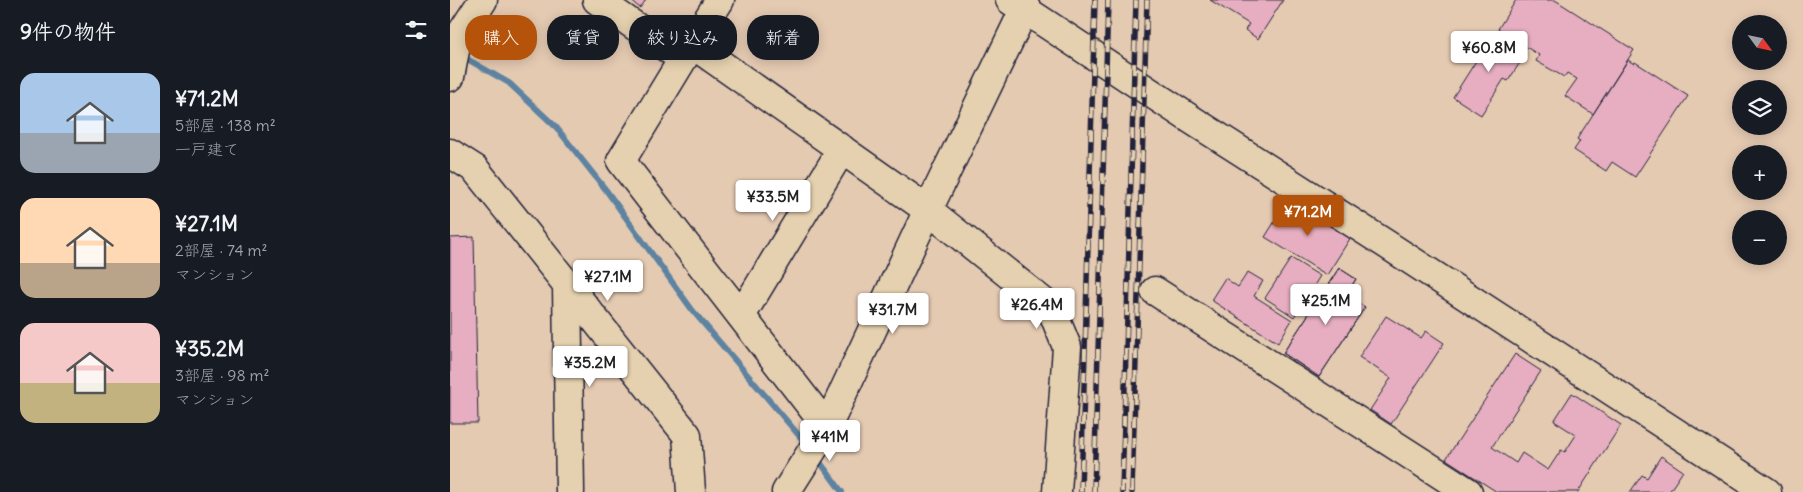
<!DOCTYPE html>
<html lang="ja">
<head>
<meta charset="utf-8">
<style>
  :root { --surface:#171b24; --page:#20242c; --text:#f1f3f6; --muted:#9ea1a6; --accent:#b45309 }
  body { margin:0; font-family:Delius,"Klee One",sans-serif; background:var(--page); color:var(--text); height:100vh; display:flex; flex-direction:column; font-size:19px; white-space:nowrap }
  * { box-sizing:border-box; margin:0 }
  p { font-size:16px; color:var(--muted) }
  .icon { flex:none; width:28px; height:28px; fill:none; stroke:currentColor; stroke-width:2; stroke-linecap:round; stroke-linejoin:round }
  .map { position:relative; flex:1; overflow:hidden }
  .drawer { display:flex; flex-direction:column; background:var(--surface); width:450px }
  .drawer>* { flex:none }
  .top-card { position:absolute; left:15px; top:15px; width:475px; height:45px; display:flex; gap:10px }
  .needle { width:32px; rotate:123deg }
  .fabs { position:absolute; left:1282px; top:15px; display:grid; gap:10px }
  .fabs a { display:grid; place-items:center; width:55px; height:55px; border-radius:50%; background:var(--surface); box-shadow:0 2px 12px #0003; font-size:25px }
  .price { position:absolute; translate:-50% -42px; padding:0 11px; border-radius:5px; background:#fff; color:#222; font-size:16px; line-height:32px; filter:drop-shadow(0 1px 2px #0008) }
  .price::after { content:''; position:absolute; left:50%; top:30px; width:15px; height:11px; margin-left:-8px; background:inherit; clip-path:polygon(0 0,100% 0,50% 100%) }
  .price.on { background:var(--accent); color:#fff }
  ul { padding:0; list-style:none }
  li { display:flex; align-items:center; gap:15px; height:125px; padding:0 20px }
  li span { display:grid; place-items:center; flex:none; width:140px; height:100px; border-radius:15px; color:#555 }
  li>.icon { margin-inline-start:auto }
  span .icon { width:60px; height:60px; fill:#fffc; stroke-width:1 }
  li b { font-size:21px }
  h2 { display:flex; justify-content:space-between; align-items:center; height:60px; padding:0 20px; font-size:21px }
  .tag { padding:0 18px; border-radius:20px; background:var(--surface); box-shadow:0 2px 12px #0003; font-size:18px; line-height:45px }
  .tag.on { background:var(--accent); color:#fff }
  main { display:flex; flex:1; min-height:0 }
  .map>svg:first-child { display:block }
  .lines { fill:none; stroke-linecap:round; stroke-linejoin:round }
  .stream { stroke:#5d83a1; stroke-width:6 }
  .building { fill:#e6aec0; stroke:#22223b }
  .minor-casing { stroke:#22223b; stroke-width:31 }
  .minor { stroke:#e5d1af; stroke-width:28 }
  .rail-casing { stroke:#22223b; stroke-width:5.5 }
  .rail { stroke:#e5d1af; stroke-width:4; stroke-dasharray:11; stroke-linecap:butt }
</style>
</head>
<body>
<main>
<section class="drawer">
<h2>9件の物件<svg class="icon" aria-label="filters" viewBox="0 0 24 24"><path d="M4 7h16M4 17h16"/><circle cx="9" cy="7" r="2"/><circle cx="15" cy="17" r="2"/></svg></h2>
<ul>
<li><span style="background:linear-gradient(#a9c7e8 60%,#9aa5b1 0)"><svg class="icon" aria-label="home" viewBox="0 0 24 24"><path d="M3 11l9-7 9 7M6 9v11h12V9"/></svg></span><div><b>¥71.2M</b><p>5部屋 · 138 m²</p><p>一戸建て</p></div></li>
<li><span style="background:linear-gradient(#ffd9b3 65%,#b9a48a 0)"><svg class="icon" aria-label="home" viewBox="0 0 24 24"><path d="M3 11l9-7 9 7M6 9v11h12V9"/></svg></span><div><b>¥27.1M</b><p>2部屋 · 74 m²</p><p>マンション</p></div></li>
<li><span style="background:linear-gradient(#f6c9c9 60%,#c2b280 0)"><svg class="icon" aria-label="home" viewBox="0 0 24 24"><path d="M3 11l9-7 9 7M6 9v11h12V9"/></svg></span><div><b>¥35.2M</b><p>3部屋 · 98 m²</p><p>マンション</p></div></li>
</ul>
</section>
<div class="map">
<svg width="1353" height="492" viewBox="0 0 1353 492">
  <rect width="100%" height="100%" fill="#e5cab2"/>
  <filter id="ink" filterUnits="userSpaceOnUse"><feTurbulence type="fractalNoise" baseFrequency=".02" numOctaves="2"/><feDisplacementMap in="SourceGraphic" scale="10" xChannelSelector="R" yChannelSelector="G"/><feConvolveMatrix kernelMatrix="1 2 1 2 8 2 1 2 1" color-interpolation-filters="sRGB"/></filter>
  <g filter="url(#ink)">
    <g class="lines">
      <!-- stream -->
      <path class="stream" d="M10 55 59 83 106 127 156 190 243 311 358 446
        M367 458 392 492"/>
    </g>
    <!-- building -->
    <path class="building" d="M180 0H196L190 8Z
      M760 0H833L808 39 795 30 799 24Z
      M1066 0H1105L1184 50 1143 114 1115 96 1127 79 1117 73 1114 77 1086 61 1089 55 1073 45 1071 47 1064 43 1066 40 1048 29Z
      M1045 31 1073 49 1068 58 1071 61 1058 81 1054 79 1031 115 1003 97Z
      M1178 60 1184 64 1185 62 1238 96 1185 177 1162 162 1156 171 1124 150 1130 141 1127 139Z
      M839 199 901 237 877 275 815 237Z
      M24 237 28 423H0V238Z
      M841 258 870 276 844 317 815 298Z
      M889 268 906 279 896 295 915 307 869 377 833 353Z
      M889 268 906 279 896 295 915 307 869 377 833 353Z
      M798 272 813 281 804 296 842 320 828 343 761 300 775 278 788 287Z
      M936 316 971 338 976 331 994 343 941 424 920 410 941 378 909 357Z
      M1065 354 1091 371 1042 447 1066 463 1072 453 1098 470 1111 450 1115 452 1126 435 1104 421 1122 393 1171 425 1128 492H1047L996 459Z
      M1211 456 1233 471 1219 492H1180L1192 475 1197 478Z"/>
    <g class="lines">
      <defs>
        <path id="minor" d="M147 0 233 59
          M270 0 242 44 478 210 601 308 617 347 607 492
          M560 0 742 120 936 244 1317 492
          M242 44 171 161 377 427
          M0 77 7 40 33 0
          M0 153 25 169 237 435 241 492
          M117 285 120 492
          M705 291 1018 492
          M291 316 392 149
          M336 492 377 427 478 210 574 10V0"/>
      </defs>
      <!-- minor casing -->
      <use href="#minor" class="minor-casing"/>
      <!-- minor -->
      <use href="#minor" class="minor"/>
      <defs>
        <path id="rail" d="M631 492 645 0
          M644 492 658 0
          M672 492 686 0
          M682 492 697 0"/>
      </defs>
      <!-- rail casing -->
      <use href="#rail" class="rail-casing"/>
      <!-- rail -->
      <use href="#rail" class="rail"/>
    </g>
  </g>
</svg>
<div class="fabs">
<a><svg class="needle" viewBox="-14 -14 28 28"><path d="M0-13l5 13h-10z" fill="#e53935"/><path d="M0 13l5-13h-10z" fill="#9ea1a6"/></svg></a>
<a><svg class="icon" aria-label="layers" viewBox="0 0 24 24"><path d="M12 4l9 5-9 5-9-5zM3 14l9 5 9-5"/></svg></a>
<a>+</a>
<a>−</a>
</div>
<b class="price" style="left:1039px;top:73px">¥60.8M</b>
<b class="price" style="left:323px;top:222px">¥33.5M</b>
<b class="price on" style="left:858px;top:237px">¥71.2M</b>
<b class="price" style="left:158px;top:302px">¥27.1M</b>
<b class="price" style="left:876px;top:326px">¥25.1M</b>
<b class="price" style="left:587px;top:330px">¥26.4M</b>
<b class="price" style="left:443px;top:335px">¥31.7M</b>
<b class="price" style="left:140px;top:388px">¥35.2M</b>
<b class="price" style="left:380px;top:462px">¥41M</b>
<div class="top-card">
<a class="tag on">購入</a>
<a class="tag">賃貸</a>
<a class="tag">絞り込み</a>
<a class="tag">新着</a>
</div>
</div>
</main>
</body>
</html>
